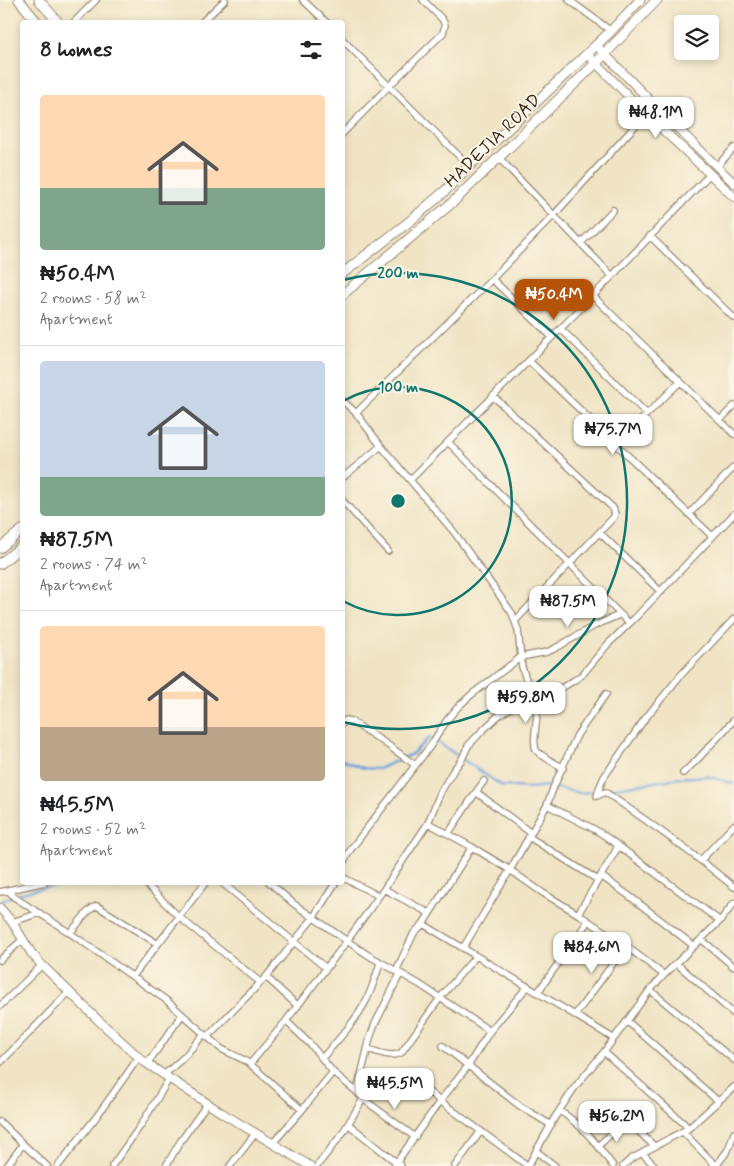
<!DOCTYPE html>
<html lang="en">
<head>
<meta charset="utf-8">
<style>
  :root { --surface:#fff; --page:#f6f6f6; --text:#202124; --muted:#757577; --line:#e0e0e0; --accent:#b45309 }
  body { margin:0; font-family:Mynerve,sans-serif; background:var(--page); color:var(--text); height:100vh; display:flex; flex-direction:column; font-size:19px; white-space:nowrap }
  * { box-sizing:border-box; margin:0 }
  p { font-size:16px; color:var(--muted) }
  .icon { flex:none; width:28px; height:28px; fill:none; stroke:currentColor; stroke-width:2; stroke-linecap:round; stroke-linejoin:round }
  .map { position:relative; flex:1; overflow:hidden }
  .details { position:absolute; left:20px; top:20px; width:325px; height:865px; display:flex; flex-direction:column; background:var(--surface); border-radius:5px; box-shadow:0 2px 8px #0003 }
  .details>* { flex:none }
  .fabs { position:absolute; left:674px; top:15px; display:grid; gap:10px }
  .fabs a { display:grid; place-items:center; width:45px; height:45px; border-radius:5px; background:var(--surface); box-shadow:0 2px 8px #0003; font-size:25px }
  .price { position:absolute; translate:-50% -42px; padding:0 11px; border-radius:10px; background:#fff; color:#222; font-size:16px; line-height:32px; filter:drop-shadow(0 1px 2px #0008) }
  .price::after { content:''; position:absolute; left:50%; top:30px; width:15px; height:11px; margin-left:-8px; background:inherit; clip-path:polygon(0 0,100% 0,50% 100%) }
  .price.current { background:var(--accent); color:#fff }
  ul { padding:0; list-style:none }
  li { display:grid; align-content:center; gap:10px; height:265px; padding:0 20px }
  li+li { border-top:1px solid var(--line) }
  li span { display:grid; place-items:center; height:155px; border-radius:5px; color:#555 }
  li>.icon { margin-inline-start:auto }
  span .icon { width:90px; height:90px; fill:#fffc; stroke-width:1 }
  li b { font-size:21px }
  h2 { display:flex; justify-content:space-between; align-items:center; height:60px; padding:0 20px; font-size:21px }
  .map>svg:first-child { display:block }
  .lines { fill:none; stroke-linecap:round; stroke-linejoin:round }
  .stream { stroke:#6ea3db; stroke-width:2.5 }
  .minor-casing { stroke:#968772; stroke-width:8 }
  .tertiary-casing { stroke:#968772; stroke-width:10 }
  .primary-casing { stroke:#968772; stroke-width:11 }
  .minor { stroke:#fff; stroke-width:5.5 }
  .tertiary { stroke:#fff; stroke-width:8 }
  .primary { stroke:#fff; stroke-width:9 }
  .ring { fill:none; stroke:#0f766e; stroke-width:2.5 }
  .labels { text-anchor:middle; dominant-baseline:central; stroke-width:4; stroke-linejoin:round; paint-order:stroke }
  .street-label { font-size:18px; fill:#3b2a1e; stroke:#fcf5e5 }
  .centre { fill:#0f766e; stroke:#fcf5e5; stroke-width:2.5 }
  .ring-label { font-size:15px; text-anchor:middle; font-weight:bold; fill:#0f766e; stroke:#fcf5e5; stroke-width:4; stroke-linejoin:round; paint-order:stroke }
</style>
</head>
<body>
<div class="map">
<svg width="734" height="1166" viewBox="0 0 734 1166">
  <rect width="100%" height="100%" fill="#fcf5e5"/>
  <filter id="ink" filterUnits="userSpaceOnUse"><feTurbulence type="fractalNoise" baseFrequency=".02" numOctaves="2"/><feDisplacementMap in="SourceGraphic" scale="10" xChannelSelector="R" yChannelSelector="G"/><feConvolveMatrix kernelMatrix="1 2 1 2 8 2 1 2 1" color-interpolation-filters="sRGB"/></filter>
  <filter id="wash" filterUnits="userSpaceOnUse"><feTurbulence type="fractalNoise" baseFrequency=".0096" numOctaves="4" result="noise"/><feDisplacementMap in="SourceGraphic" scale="20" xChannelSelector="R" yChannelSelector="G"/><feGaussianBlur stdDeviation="1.12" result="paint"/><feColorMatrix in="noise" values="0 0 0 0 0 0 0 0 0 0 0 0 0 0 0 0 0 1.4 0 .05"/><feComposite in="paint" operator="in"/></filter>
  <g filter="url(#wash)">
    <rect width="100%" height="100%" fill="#f0e4c5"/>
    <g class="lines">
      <!-- stream -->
      <path class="stream" d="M342 760 364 768 378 769 412 754 430 737 502 786 528 788 547 786 580 793 597 791
        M603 790 680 778 707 776 734 784
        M0 902C33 884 78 884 115 882"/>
    </g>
  </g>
  <g filter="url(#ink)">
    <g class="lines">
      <defs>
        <path id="minor" d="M303 0 326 22
          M569 0 611 31
          M74 22 96 0
          M202 22 225 0
          M342 39 469 166
          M342 134 390 85 443 33 445 25 442 19 423 0
          M499 158 612 276
          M717 166 734 148
          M650 236 734 318
          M581 243 613 210
          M492 279 552 337
          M593 296 734 434
          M561 329 647 414
          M529 361 712 536
          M493 396 613 508 615 514 613 518 515 621
          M342 400 356 413 381 446 454 532 512 613 518 630 522 667 537 713C537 723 532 741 536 750 539 755 557 764 563 768
          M356 413 492 279 554 215 646 114
          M720 420 734 406
          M448 442 629 623
          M617 445 647 414 680 382
          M342 478 381 446
          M410 480 593 296 710 174
          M342 500 388 551
          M689 514 734 467
          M600 533 661 592
          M534 705 573 681 582 675 608 644 637 616 734 514
          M342 724 346 720 351 721 385 743 415 765
          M683 773 696 761 734 720
          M476 792 484 781
          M597 796 600 786 604 777 644 720 680 676 734 619
          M597 796 605 792C649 822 693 853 734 887
          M547 805 594 829 605 836 720 921
          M428 823 472 847 510 870 543 893 578 914 626 946 664 975
          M448 834 476 792 531 833
          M529 837 598 880
          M701 860 734 825
          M342 864 351 849 431 745 447 720 458 707 471 695 521 657 547 652 554 649 596 625 619 615
          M601 876 628 895 694 946
          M342 877 379 896
          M144 882 179 917 260 982
          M221 882 326 968
          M269 882 294 904 347 941 368 955 419 984 490 1031
          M384 889 429 913
          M8 890 14 897 70 933 166 1000 220 1048C230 1054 240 1057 250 1064L302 1110
          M0 892 45 882
          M578 914 618 847
          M12 922 40 913
          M423 924 613 1038
          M70 933C77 926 88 908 97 906L158 944
          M701 939 734 967
          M463 948 510 870 547 805 554 786 577 735 606 694
          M0 960 22 940
          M676 963 734 1014
          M396 971 414 933 423 924 472 847
          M133 976 206 882
          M266 977 298 1006
          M650 990 734 1060
          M538 992 588 921
          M0 1006 42 965
          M575 1015 626 946
          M286 1021 311 1045 333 1072 357 1092 363 1099 415 1137
          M627 1021 718 1101
          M207 1037 266 977 294 942 313 918 336 882
          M443 1046 520 1106 551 1125
          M368 1049C378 1052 391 1058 401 1053L440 998 476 956
          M604 1052 689 1128
          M322 1058C337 1041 354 1023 365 1003 372 990 376 976 380 963
          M0 1063 70 991
          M147 1064 182 1015
          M250 1064 286 1021 347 941 384 889 428 823 440 793 453 771 462 759 468 746 482 731 498 716 517 704 532 698
          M164 1075 185 1056 203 1035
          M411 1077 440 1101 528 1166 555 1117 575 1087 604 1052 650 990 664 975 720 921 734 903
          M357 1092 370 1038 375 1024 400 974
          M560 1111C584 1127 596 1143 613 1166
          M0 1122 23 1144 47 1166
          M348 1124 401 1166
          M683 1132 716 1166
          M273 1143 302 1110 333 1072
          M598 1146 626 1120 628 1121 654 1146
          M536 1151 555 1166
          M642 1153 655 1166
          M7 1166 23 1144
          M58 1166 97 1116 139 1057
          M112 1166 141 1125 169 1079
          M166 1166 180 1142 207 1104
          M230 1166 255 1134
          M317 1166 342 1134 363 1099
          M394 1166 440 1101 468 1066 490 1031 528 986
          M455 1166 481 1131
          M623 1166 631 1159 689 1128 734 1087
          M716 1166 728 1150 734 1133"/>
        <path id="tertiary" d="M596 45 664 115 734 183
          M587 54 646 114 710 174 734 197
          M0 908 12 922 32 954 42 965 97 1019 143 1061 222 1113 310 1166"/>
        <path id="primary" d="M19 0 37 22
          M39 0 58 22
          M342 274 410 221 445 191 469 166 611 31 640 0
          M342 295 453 202 596 63 657 0
          M0 548 22 530
          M0 564 22 546"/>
      </defs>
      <!-- minor casing -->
      <use href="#minor" class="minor-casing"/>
      <!-- tertiary casing -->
      <use href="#tertiary" class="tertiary-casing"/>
      <!-- primary casing -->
      <use href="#primary" class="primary-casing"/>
      <!-- minor -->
      <use href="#minor" class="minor"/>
      <!-- tertiary -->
      <use href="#tertiary" class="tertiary"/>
      <!-- primary -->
      <use href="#primary" class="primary"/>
    </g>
  </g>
  <!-- distance rings -->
  <g class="ring">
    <path d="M343 401A114 114 0 1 1 343 601"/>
    <path d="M343 280A228 228 0 1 1 343 722"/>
  </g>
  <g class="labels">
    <!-- street labels -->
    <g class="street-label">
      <text transform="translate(493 141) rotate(-44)">HADEJIA ROAD</text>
    </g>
  </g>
  <circle cx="398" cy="501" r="8" class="centre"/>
  <g class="ring-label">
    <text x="398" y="278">200 m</text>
    <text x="398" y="392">100 m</text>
  </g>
</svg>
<div class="fabs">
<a><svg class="icon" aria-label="layers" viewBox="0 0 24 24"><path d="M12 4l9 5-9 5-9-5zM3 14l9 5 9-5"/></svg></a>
</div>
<b class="price" style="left:656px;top:139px">₦48.1M</b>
<b class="price current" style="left:554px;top:321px">₦50.4M</b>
<b class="price" style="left:613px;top:456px">₦75.7M</b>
<b class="price" style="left:568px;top:628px">₦87.5M</b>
<b class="price" style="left:526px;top:724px">₦59.8M</b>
<b class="price" style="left:592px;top:974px">₦84.6M</b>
<b class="price" style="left:395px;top:1110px">₦45.5M</b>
<b class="price" style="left:617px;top:1143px">₦56.2M</b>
<section class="details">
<h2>8 homes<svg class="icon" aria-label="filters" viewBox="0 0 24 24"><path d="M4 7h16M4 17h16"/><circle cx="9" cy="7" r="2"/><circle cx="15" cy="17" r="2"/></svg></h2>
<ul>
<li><span style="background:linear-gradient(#ffd9b3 60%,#7fa58c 0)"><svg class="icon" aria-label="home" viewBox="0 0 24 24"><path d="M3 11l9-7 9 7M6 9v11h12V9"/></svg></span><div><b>₦50.4M</b><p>2 rooms · 58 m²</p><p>Apartment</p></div></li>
<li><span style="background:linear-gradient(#c9d6e8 75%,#7fa58c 0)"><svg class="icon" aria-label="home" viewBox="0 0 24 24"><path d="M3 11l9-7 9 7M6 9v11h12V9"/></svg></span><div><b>₦87.5M</b><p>2 rooms · 74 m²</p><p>Apartment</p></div></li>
<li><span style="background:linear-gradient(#ffd9b3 65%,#b9a48a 0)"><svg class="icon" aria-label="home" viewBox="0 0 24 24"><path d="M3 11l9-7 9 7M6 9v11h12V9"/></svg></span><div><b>₦45.5M</b><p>2 rooms · 52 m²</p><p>Apartment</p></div></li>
</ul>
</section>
</div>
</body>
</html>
